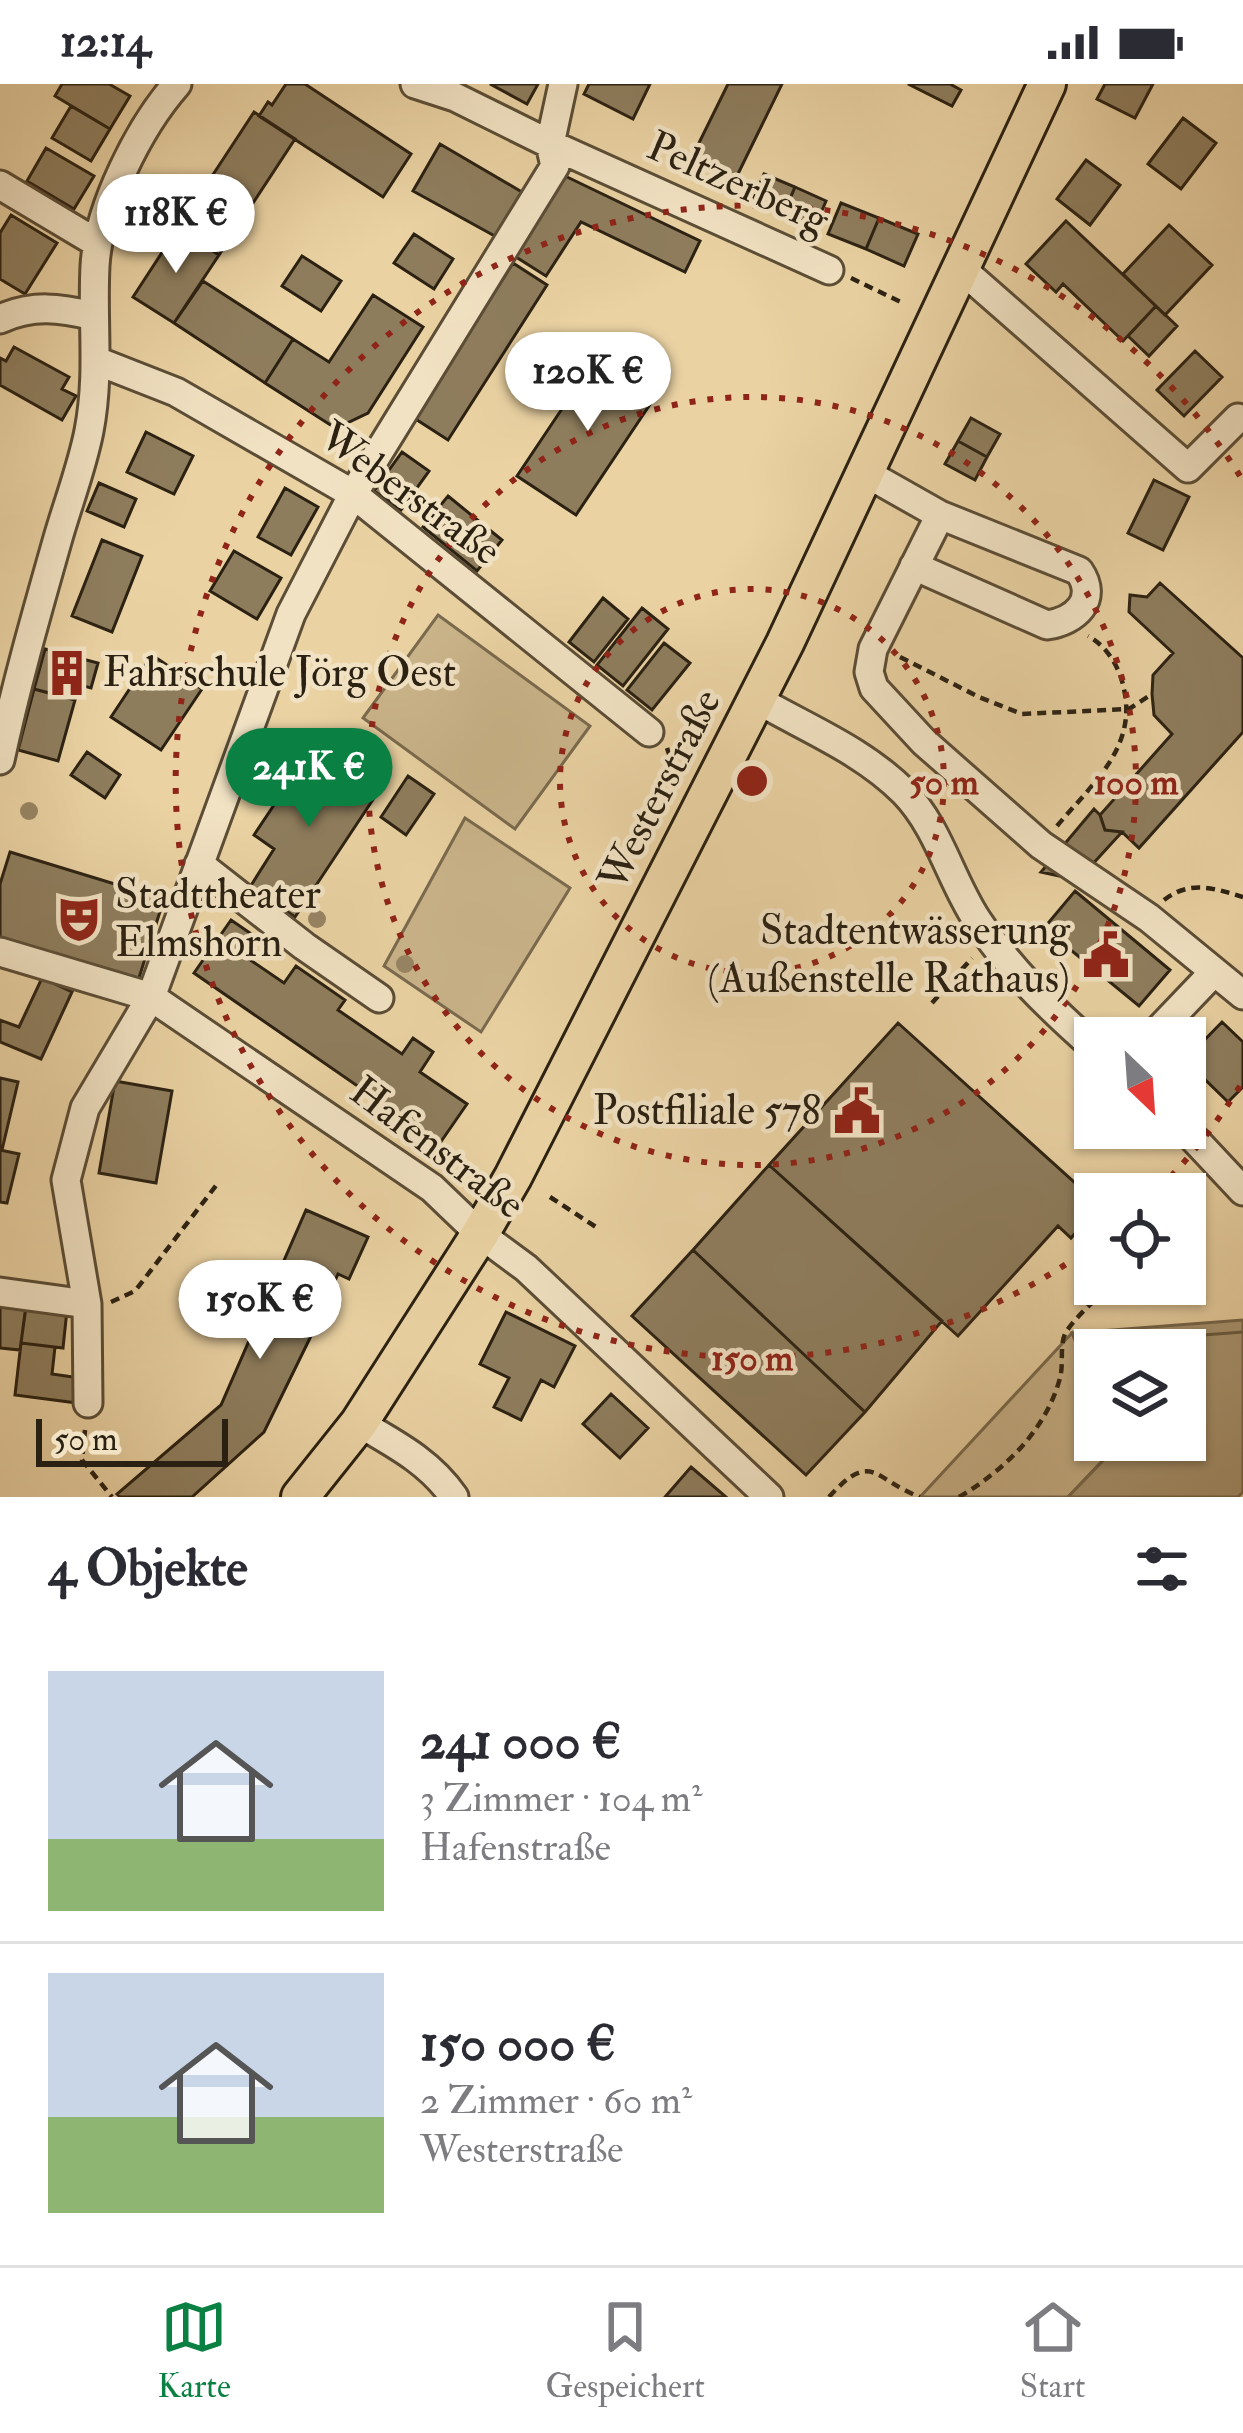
<!DOCTYPE html>
<html lang="de">
<head>
<meta charset="utf-8">
<style>
  :root { --surface:#fff; --page:#f2f2f3; --text:#2b2b33; --muted:#7c7c81; --line:#e1e1e2; --accent:#0b8043 }
  body { margin:0; font-family:"IM FELL Double Pica",serif; background:var(--page); color:var(--text); height:100vh; display:flex; flex-direction:column; font-size:45px; white-space:nowrap }
  * { box-sizing:border-box; margin:0 }
  p { font-size:39px; color:var(--muted) }
  .icon { flex:none; width:66px; height:66px; fill:none; stroke:currentColor; stroke-width:2; stroke-linecap:round; stroke-linejoin:round }
  .map { position:relative; height:1413px; overflow:hidden }
  .panel { display:flex; flex-direction:column; background:var(--surface); flex:1 }
  .panel>* { flex:none }
  .needle { width:78px; rotate:155deg }
  .tools { position:absolute; left:1074px; top:933px; display:grid; gap:24px }
  .tools a { display:grid; place-items:center; width:132px; height:132px; border-radius:0px; background:var(--surface); box-shadow:0 3px 9px #0004; font-size:60px }
  .scale { position:absolute; left:36px; bottom:30px; width:192px; box-sizing:border-box; padding-left:12px; border:6px solid #2b2112; border-top:0; font-size:33px; line-height:42px; white-space:nowrap; color:#2b2112; -webkit-text-stroke:9px #f1e2c3; paint-order:stroke }
  .price { position:absolute; translate:-50% -102px; padding:0 27px; border-radius:42px; background:#fff; color:#222; font-size:39px; line-height:78px; filter:drop-shadow(0 3px 6px #0008) }
  .price::after { content:''; position:absolute; left:50%; top:72px; width:36px; height:27px; margin-left:-18px; background:inherit; clip-path:polygon(0 0,100% 0,50% 100%) }
  .price.current { background:var(--accent); color:#fff }
  ul { padding:0; list-style:none }
  li { display:flex; align-items:center; gap:36px; height:300px; padding:0 48px }
  li+li { border-top:3px solid var(--line) }
  li span { display:grid; place-items:center; flex:none; width:336px; height:240px; border-radius:0px; color:#555 }
  li>.icon { margin-inline-start:auto }
  span .icon { width:144px; height:144px; fill:#fffc; stroke-width:1 }
  li b { font-size:51px }
  h2 { display:flex; justify-content:space-between; align-items:center; height:144px; padding:0 48px; font-size:51px }
  .status { display:flex; justify-content:space-between; align-items:center; height:84px; padding:0 60px; background:var(--surface); direction:ltr }
  .status svg { height:33px; fill:currentColor }
  .tabs { display:flex; justify-content:space-around; align-items:center; height:168px; border-top:3px solid var(--line); background:var(--surface); font-size:33px; color:var(--muted) }
  .tabs a { display:grid; justify-items:center; gap:6px }
  .tabs .current { color:var(--accent) }
  .map>svg:first-child { display:block }
  .green { fill:#cab48a; stroke:#7a6a4e; stroke-width:3 }
  .water { fill:#a99672; stroke:#77674c; stroke-width:3 }
  .lines { fill:none; stroke-linecap:round; stroke-linejoin:round }
  .shore { stroke:#6a5c42; stroke-width:3 }
  .building { fill:#8e7d5d; stroke:#2b2112; stroke-width:3 }
  .minor-casing { stroke:#5b4d36; stroke-width:33 }
  .major-casing { stroke:#2b2112; stroke-width:42 }
  .path { stroke:#2b2112; stroke-width:4.5; stroke-dasharray:9 6; stroke-linecap:butt }
  .minor { stroke:#f1e2c3; stroke-width:27 }
  .major { stroke:#ead2a3; stroke-width:36 }
  .tree { fill:#978564 }
  .ring { fill:none; stroke:#8f2418; stroke-width:6; stroke-dasharray:6 12 }
  .labels { text-anchor:middle; dominant-baseline:central; stroke-width:9; stroke-linejoin:round; paint-order:stroke }
  .street-label { font-size:42px; fill:#2b2112; stroke:#f1e2c3 }
  .poi-label { font-size:42px; fill:#2b2112; stroke:#f1e2c3; text-anchor:start }
  .centre { fill:#8f2418; stroke:#f1e2c3; stroke-width:6 }
  .ring-label { font-size:36px; text-anchor:middle; font-weight:bold; fill:#8f2418; stroke:#f1e2c3; stroke-width:9; stroke-linejoin:round; paint-order:stroke }
</style>
</head>
<body>
<div class="status"><b>12:14</b><svg viewBox="0 0 49 12"><path d="M0 12V9h3v3zM5 12V6h3v6zM10 12V3h3v9zM15 12V0h3v12zM26 1h20v11H26zM47 4h2v5h-2z"/></svg></div>
<div class="map">
<svg width="1243" height="1413" viewBox="0 0 1243 1413">
  <rect width="100%" height="100%" fill="#ead2a3"/>
  <filter id="stains"><feTurbulence type="fractalNoise" baseFrequency=".00167" numOctaves="4"/><feColorMatrix values="0 0 0 0 .2 0 0 0 0 .09 0 0 0 0 .02 0 0 0 .5 -.17"/></filter>
  <radialGradient id="worn" r=".72"><stop offset=".6" stop-color="#630" stop-opacity="0"/><stop offset="1" stop-color="#630" stop-opacity=".3"/></radialGradient>
  <!-- green -->
  <path class="green" d="M438 531 590 642 515 745 363 634Z
    M465 734 570 804 481 948 384 882Z
    M1072 1249 1095 1302V1356H1118L1119 1359 1068 1413H920Z"/>
  <!-- water -->
  <path class="water" d="M1243 1236V1408L1238 1413H1068L1119 1360 1118 1356H1185V1266H1095V1302L1072 1249Z"/>
  <g class="lines">
    <!-- shore -->
    <path class="shore" d="M1095 1271 1093 1264 1098 1259 1243 1248"/>
  </g>
  <!-- building -->
  <path class="building" d="M62 0H109L130 12 110 45 55 12Z
    M286 0H305L411 70 383 113 259 32 268 18 272 21Z
    M490 0H538L527 20Z
    M589 0H650L633 35 584 10Z
    M728 0H782L735 96 691 75Z
    M908 0H950L961 6 952 22Z
    M1105 0H1153L1135 34 1097 15Z
    M71 22 110 45 91 77 52 54Z
    M254 28 295 55 219 171 178 144Z
    M1183 34 1216 59 1181 105 1148 80Z
    M440 60 527 111 502 156 413 107Z
    M46 64 94 92 74 125 27 97Z
    M1086 76 1120 101 1090 141 1057 115Z
    M764 90 795 103 784 129 753 116Z
    M565 92 700 157 685 188 581 138 546 192 516 173Z
    M795 103 826 117 815 143 784 129Z
    M841 119 879 134 866 165 828 150Z
    M11 131 57 159 25 210 0 195V149Z
    M879 134 918 150 904 182 866 165Z
    M1066 137 1156 222 1123 257 1063 200 1056 208 1026 180Z
    M1169 141 1212 181 1165 231 1123 190Z
    M178 144 219 171 174 239 133 213Z
    M414 150 453 175 434 205 394 179Z
    M302 172 341 197 321 227 282 202Z
    M513 179 547 201 448 356 414 334Z
    M203 197 293 255 265 299 174 239Z
    M373 211 423 243 368 329 347 339 332 342 265 299 293 255 329 278Z
    M1156 222 1177 242 1149 272 1128 252Z
    M14 263 69 293 62 305 76 312 62 336 0 301V274L6 277Z
    M1195 267 1222 293 1184 332 1157 306Z
    M600 268 659 307 576 431 517 392Z
    M971 334 1000 350 987 373 958 357Z
    M146 348 193 372 174 410 127 388Z
    M958 357 987 373 975 396 945 380Z
    M402 368 429 387 401 426 374 407Z
    M1154 396 1189 413 1163 466 1128 449Z
    M99 399 136 415 124 443 87 427Z
    M285 404 318 423 291 471 258 453Z
    M448 412 502 456 477 487 423 443Z
    M102 456 142 472 112 548 72 532Z
    M234 467 281 494 257 535 210 507Z
    M1160 499 1243 574V648L1139 764 1122 748 1105 746 1100 731 1172 650 1154 631 1152 610 1153 591 1173 569 1129 528 1130 511 1147 513Z
    M603 514 628 535 594 578 569 558Z
    M642 524 668 545 623 602 597 581Z
    M664 559 690 579 652 626 627 606Z
    M45 565 98 579 91 604 73 599 69 614 34 605Z
    M152 571 202 605 161 666 111 633Z
    M34 605 75 616 58 677 18 666Z
    M312 664 378 708 295 833 250 803 274 765 254 751Z
    M87 668 120 691 105 714 71 691Z
    M408 692 434 710 406 751 381 733Z
    M1094 725 1100 731 1105 746 1122 748 1078 796 1041 788Z
    M10 768 164 815 138 897 0 855V800Z
    M1075 807 1170 886 1139 922 1044 844Z
    M231 836 253 851 240 869 284 899 296 882 345 916 338 926 402 970 413 954 433 968 420 988 467 1020 440 1059 194 889Z
    M42 894 72 908 41 975 0 958V936L19 943Z
    M1222 938 1243 958V1003L1228 1018 1185 976Z
    M898 939 1095 1117V1127L1071 1154 1058 1142 958 1252 769 1081Z
    M0 994 18 998 2 1066H0Z
    M115 997 172 1007 156 1099 99 1089Z
    M0 1066 19 1070 7 1119 0 1118Z
    M769 1081 942 1237 865 1328 693 1166Z
    M306 1126 368 1153 349 1195 338 1190 310 1254 264 1348 192 1413H120L117 1410 221 1321Z
    M693 1166 865 1328 806 1391 632 1232Z
    M0 1220 26 1223 20 1266 0 1264Z
    M26 1221 67 1226 63 1264 21 1259Z
    M506 1228 575 1262 554 1303 541 1296 521 1336 494 1323 509 1294 480 1280Z
    M21 1259 55 1263 52 1290 80 1294 77 1319 15 1311Z
    M611 1310 648 1344 620 1374 583 1340Z
    M691 1383 726 1413H665Z"/>
  <g class="lines">
    <defs>
      <path id="minor" d="M415 0 455 13 550 60 829 186
        M0 101 97 159
        M959 183 1188 384 1238 334
        M0 235C33 220 60 224 94 232
        M97 277 176 308 353 410 649 648
        M864 388 940 431 1079 487C1099 516 1075 537 1047 541L914 482
        M940 431 873 565 869 588 874 604 924 658 1041 761 1149 834 1243 911
        M756 615C806 644 862 666 904 708 939 744 950 795 977 836 1009 885 1051 925 1095 964
        M0 676C16 601 37 528 58 454 68 419 82 383 89 347 100 290 92 239 95 182 98 125 139 43 177 0
        M199 780 304 862 379 914
        M0 868 151 913 432 1104 480 1150 526 1184 769 1413
        M1151 954 1214 888
        M1184 1044 1243 1107
        M0 1208 87 1220
        M88 1319 87 1220 66 1096 85 1024 151 913 291 530 353 410 555 82 550 60 563 0
        M359 1339C395 1360 430 1378 454 1413"/>
      <path id="major" d="M300 1413 359 1339 480 1150 513 1093 785 559 1047 0"/>
    </defs>
    <!-- minor casing -->
    <use href="#minor" class="minor-casing"/>
    <!-- major casing -->
    <use href="#major" class="major-casing"/>
    <!-- path -->
    <path class="path" d="M851 194 905 220
      M900 573 979 613 1022 630 1129 625 1152 610
      M667 664 669 670 684 661 692 663
      M1057 742C1092 700 1137 664 1124 605 1120 584 1107 562 1088 552
      M1164 816C1190 796 1213 804 1243 813
      M932 919 972 874
      M550 1113 596 1143
      M111 1218 135 1207 218 1099
      M85 1346 82 1376 112 1413
      M829 1413C872 1365 874 1396 920 1413
      M959 1413C1005 1386 1046 1346 1060 1294 1064 1280 1059 1260 1066 1248 1077 1231 1097 1215 1111 1200"/>
    <!-- minor -->
    <use href="#minor" class="minor"/>
    <!-- major -->
    <use href="#major" class="major"/>
  </g>
  <!-- trees -->
  <g class="tree">
    <circle cx="29" cy="727" r="9"/>
    <circle cx="317" cy="835" r="9"/>
    <circle cx="405" cy="880" r="9"/>
  </g>
  <!-- distance rings -->
  <g class="ring">
    <circle cx="752" cy="697" r="192"/>
    <circle cx="752" cy="697" r="384"/>
    <path d="M1240 1002A576 576 0 0 1 1156 1108M1095 1160A576 576 0 1 1 1240 392"/>
  </g>
  <!-- icons -->
  <defs>
    <symbol id="building-bare" viewBox="-9 -9 18 18"><path d="M-4-6H4V6H1V3H-1V6H-4ZM-2.5-4.3h1.7v1.8h-1.7ZM.8-4.3h1.7v1.8H.8ZM-2.5-1h1.7V.8h-1.7ZM.8-1h1.7V.8H.8Z" fill="#8f2418" stroke="#f1e2c3" stroke-width="2.5" paint-order="stroke"/></symbol>
    <symbol id="theatre-bare" viewBox="-9 -9 18 18"><path d="M-5-5.5Q0-4 5-5.5V0Q5 5 0 6Q-5 5-5 0ZM-3.3-2.5H-1v1.5H-3.3ZM1-2.5H3.3v1.5H1ZM-2.8 1Q0 5.5 2.8 1Z" fill="#8f2418" stroke="#f1e2c3" stroke-width="2.5" paint-order="stroke"/></symbol>
    <symbol id="civic-bare" viewBox="-9 -9 18 18"><path d="M-.6-6.5H3V-4.5H.6V-3L4-1V1h2V6H-6V1h2V-1L-.6-3ZM-1.2 2.5V6h2.4V2.5Z" fill="#8f2418" stroke="#f1e2c3" stroke-width="2.5" paint-order="stroke"/></symbol>
  </defs>
  <g fill-rule="evenodd">
    <use href="#building-bare" x="34" y="556" width="66" height="66"/>
    <use href="#theatre-bare" x="46" y="802" width="66" height="66"/>
    <use href="#civic-bare" x="1073" y="838" width="66" height="66"/>
    <use href="#civic-bare" x="824" y="994" width="66" height="66"/>
  </g>
  <g class="labels">
    <!-- street labels -->
    <g class="street-label">
      <text transform="translate(738 99) rotate(24)">Peltzerberg</text>
      <text transform="translate(410 410) rotate(36)">Weberstraße</text>
      <text transform="translate(660 706) rotate(-63)">Westerstraße</text>
      <text transform="translate(437 1064) rotate(37)">Hafenstraße</text>
    </g>
    <!-- poi labels -->
    <g class="poi-label">
      <text x="103" y="589">Fahrschule Jörg Oest</text>
      <text x="115" y="811">Stadttheater<tspan x="115" dy="48">Elmshorn</tspan></text>
      <text x="1070" y="847" text-anchor="end">Stadtentwässerung<tspan x="1070" dy="48">(Außenstelle Rathaus)</tspan></text>
      <text x="821" y="1027" text-anchor="end">Postfiliale 578</text>
    </g>
  </g>
  <circle cx="752" cy="697" r="18" class="centre"/>
  <g class="ring-label">
    <text x="944" y="710">50 m</text>
    <text x="1136" y="710">100 m</text>
    <text x="752" y="1286">150 m</text>
  </g>
  <rect width="100%" height="100%" filter="url(#stains)"/>
  <rect width="100%" height="100%" fill="url(#worn)"/>
</svg>
<div class="tools">
<a><svg class="needle" viewBox="-14 -14 28 28"><path d="M0-13l5 13h-10z" fill="#e53935"/><path d="M0 13l5-13h-10z" fill="#7c7c81"/></svg></a>
<a><svg class="icon" aria-label="locate" viewBox="0 0 24 24"><circle cx="12" cy="12" r="6"/><path d="M12 2v4M12 18v4M2 12h4M18 12h4"/></svg></a>
<a><svg class="icon" aria-label="layers" viewBox="0 0 24 24"><path d="M12 4l9 5-9 5-9-5zM3 14l9 5 9-5"/></svg></a>
</div>
<div class="scale">50 m</div>
<b class="price" style="left:176px;top:192px">118K €</b>
<b class="price" style="left:588px;top:350px">120K €</b>
<b class="price current" style="left:309px;top:746px">241K €</b>
<b class="price" style="left:260px;top:1278px">150K €</b>
</div>
<section class="panel">
<h2>4 Objekte<svg class="icon" aria-label="filters" viewBox="0 0 24 24"><path d="M4 7h16M4 17h16"/><circle cx="9" cy="7" r="2"/><circle cx="15" cy="17" r="2"/></svg></h2>
<ul>
<li><span style="background:linear-gradient(#c9d6e8 70%,#8fb573 0)"><svg class="icon" aria-label="home" viewBox="0 0 24 24"><path d="M3 11l9-7 9 7M6 9v11h12V9"/></svg></span><div><b>241 000 €</b><p>3 Zimmer · 104 m²</p><p>Hafenstraße</p></div></li>
<li><span style="background:linear-gradient(#c9d6e8 60%,#8fb573 0)"><svg class="icon" aria-label="home" viewBox="0 0 24 24"><path d="M3 11l9-7 9 7M6 9v11h12V9"/></svg></span><div><b>150 000 €</b><p>2 Zimmer · 60 m²</p><p>Westerstraße</p></div></li>
</ul>
</section>
<nav class="tabs">
<a class="current"><svg class="icon" aria-label="map" viewBox="0 0 24 24"><path d="M3 6l6-2 6 2 6-2v14l-6 2-6-2-6 2zM9 4v14M15 6v14"/></svg>Karte</a>
<a><svg class="icon" aria-label="saved" viewBox="0 0 24 24"><path d="M7 4h10v16l-5-4-5 4z"/></svg>Gespeichert</a>
<a><svg class="icon" aria-label="home" viewBox="0 0 24 24"><path d="M3 11l9-7 9 7M6 9v11h12V9"/></svg>Start</a>
</nav>
</body>
</html>
